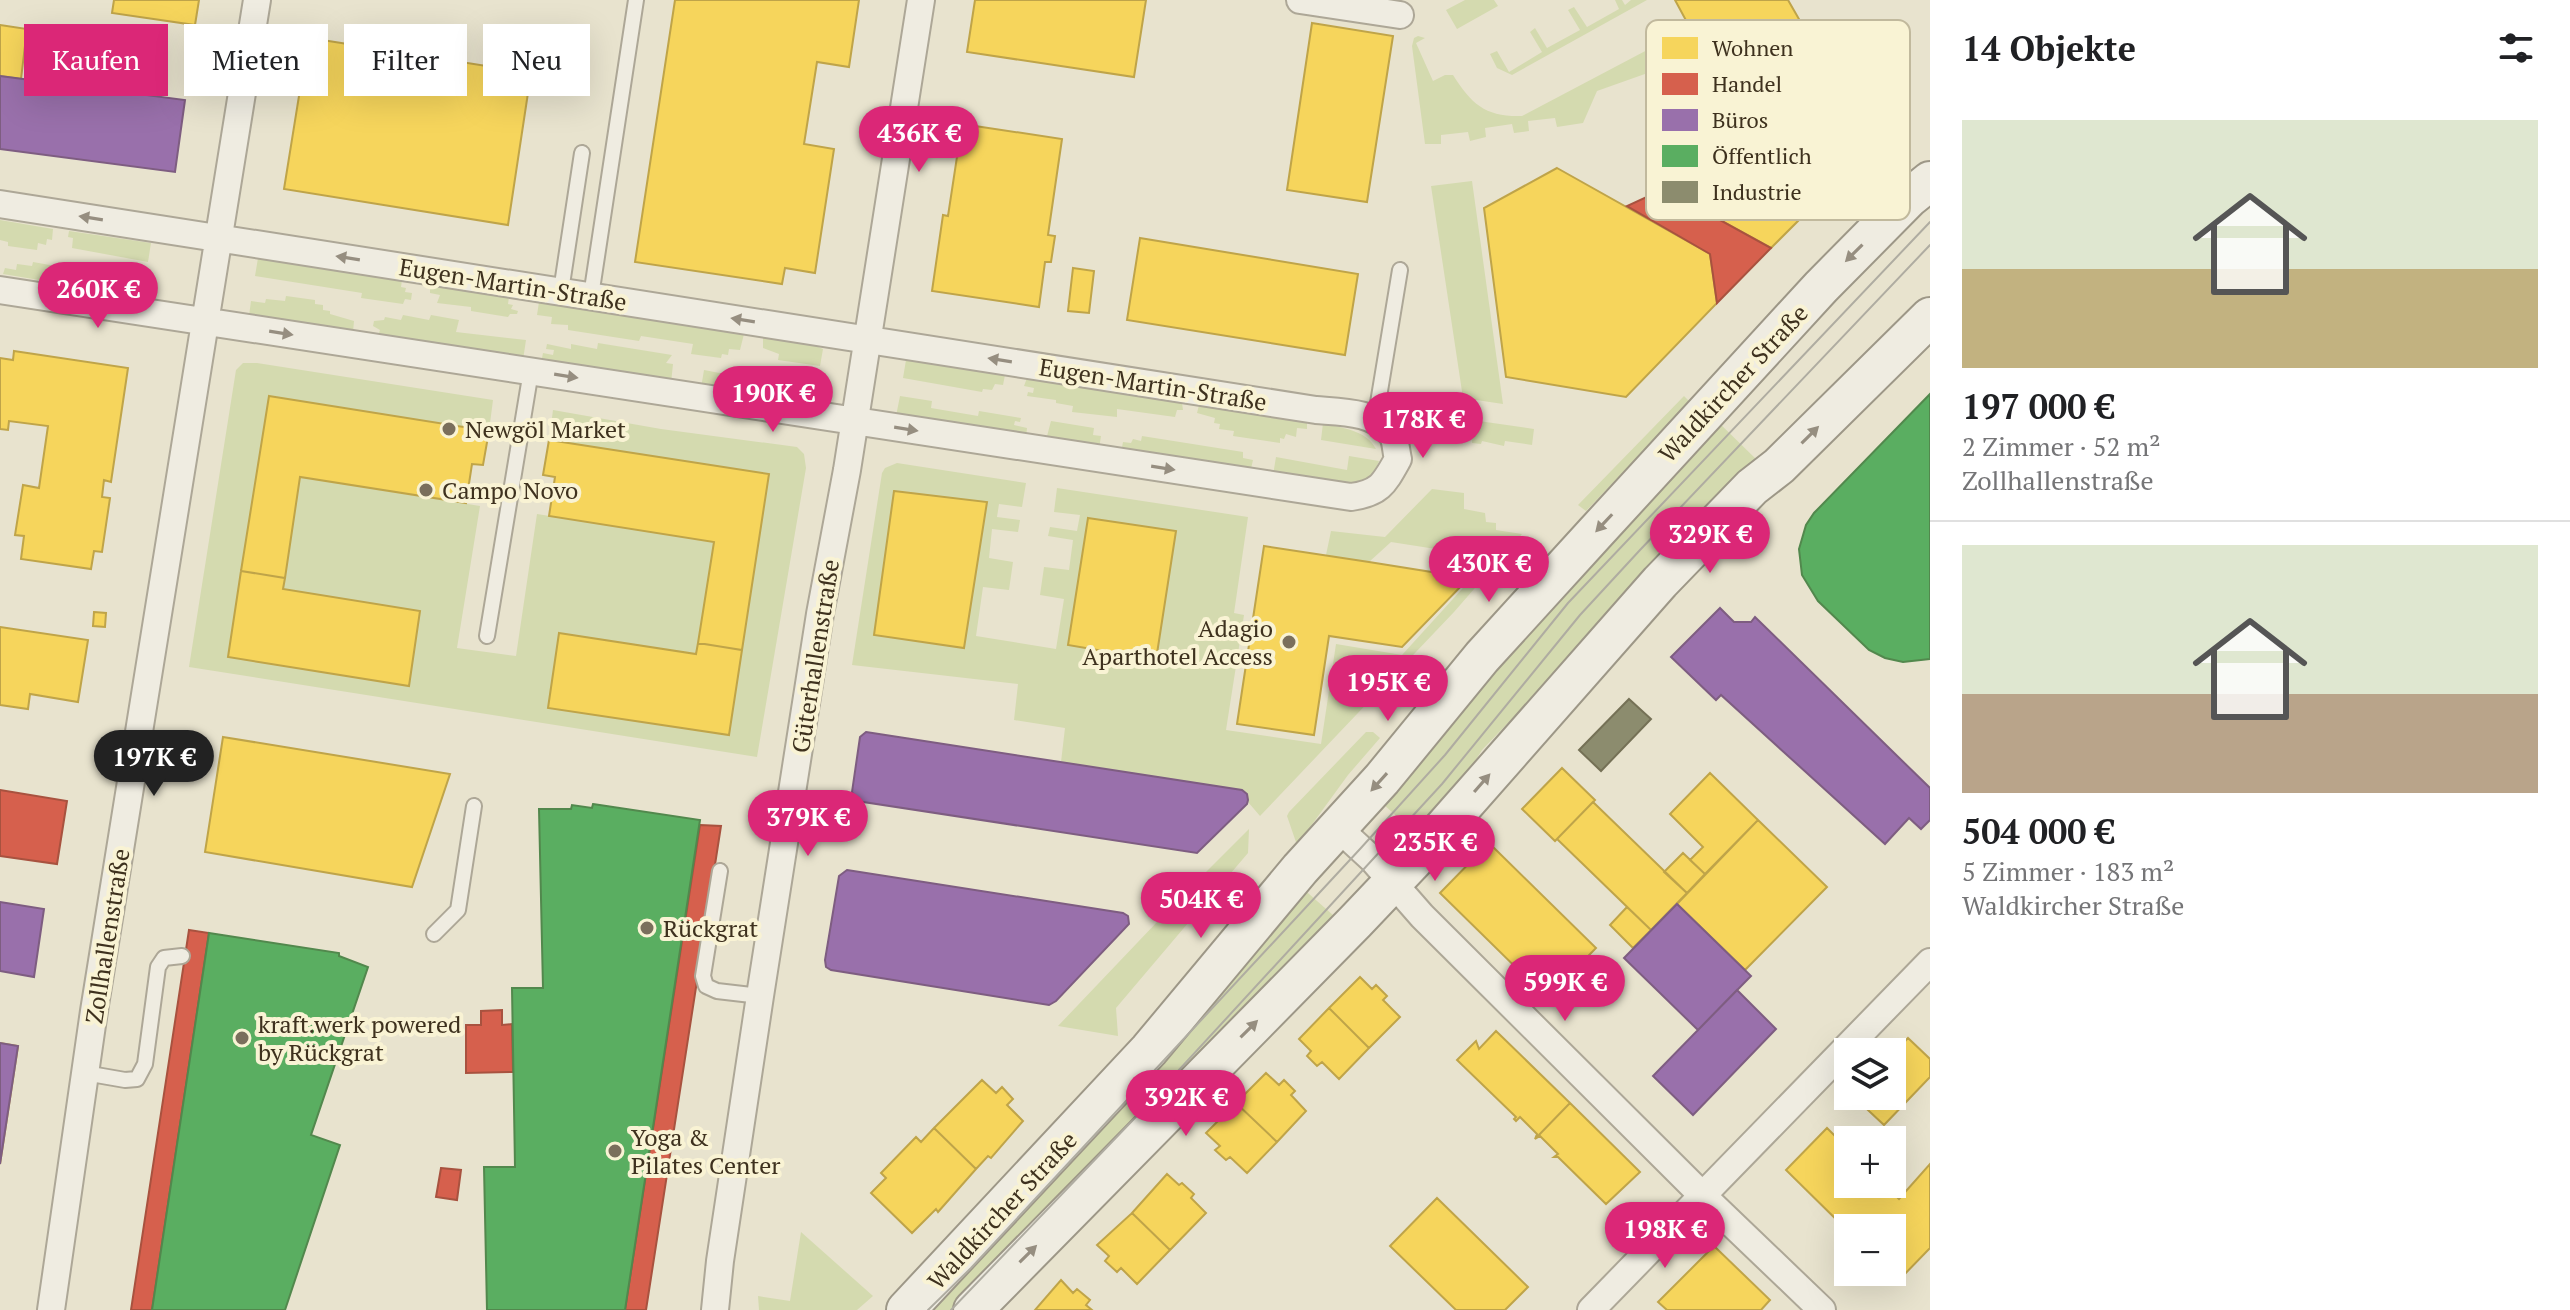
<!DOCTYPE html>
<html lang="de">
<head>
<meta charset="utf-8">
<style>
  :root { --surface:#fff; --page:#f6f6f6; --text:#202124; --muted:#757577; --line:#e0e0e0; --accent:#db2777 }
  body { margin:0; font-family:"PT Serif",serif; background:var(--page); color:var(--text); height:100vh; display:flex; flex-direction:column; font-size:30px; white-space:nowrap }
  * { box-sizing:border-box; margin:0 }
  p { font-size:26px; color:var(--muted) }
  .icon { flex:none; width:44px; height:44px; fill:none; stroke:currentColor; stroke-width:2; stroke-linecap:round; stroke-linejoin:round }
  .map { position:relative; flex:1; overflow:hidden }
  .side { display:flex; flex-direction:column; background:var(--surface); width:640px }
  .side>* { flex:none }
  .guide { position:absolute; left:24px; top:24px; width:760px; height:72px; display:flex; gap:16px }
  .buttons { position:absolute; left:1834px; top:1038px; display:grid; gap:16px }
  .buttons a { display:grid; place-items:center; width:72px; height:72px; border-radius:0px; background:var(--surface); box-shadow:0 8px 32px #0002; font-size:40px }
  .price { position:absolute; translate:-50% -68px; padding:0 18px; border-radius:28px; background:var(--accent); color:#fff; font-size:26px; line-height:52px; filter:drop-shadow(0 2px 4px #0008) }
  .price::after { content:''; position:absolute; left:50%; top:48px; width:24px; height:18px; margin-left:-12px; background:inherit; clip-path:polygon(0 0,100% 0,50% 100%) }
  .price.current { background:#222; color:#fff }
  ul { padding:0; list-style:none }
  li { display:grid; align-content:center; gap:16px; height:424px; padding:0 32px }
  li+li { border-top:2px solid var(--line) }
  li span { display:grid; place-items:center; height:248px; border-radius:0px; color:#555 }
  li>.icon { margin-inline-start:auto }
  span .icon { width:144px; height:144px; fill:#fffc; stroke-width:1 }
  li b { font-size:34px }
  h2 { display:flex; justify-content:space-between; align-items:center; height:96px; padding:0 32px; font-size:34px }
  .chip { padding:0 28px; border-radius:0px; background:var(--surface); box-shadow:0 8px 32px #0002; font-size:28px; line-height:72px }
  .chip.current { background:var(--accent); color:#fff }
  main { display:flex; flex:1; min-height:0 }
  .map>svg:first-child { display:block }
  .green { fill:#d4daaf; fill-rule:evenodd }
  .homes { fill:#f6d55c; stroke:#bfa449; stroke-width:2 }
  .shops { fill:#d6604d; stroke:#a8523f; stroke-width:2 }
  .offices { fill:#9970ab; stroke:#7e5d81; stroke-width:2 }
  .public { fill:#5aae61; stroke:#52884d; stroke-width:2 }
  .industry { fill:#8c8c6e; stroke:#757156; stroke-width:2 }
  .lines { fill:none; stroke-linecap:round; stroke-linejoin:round }
  .service-casing { stroke:#ada797; stroke-width:18 }
  .minor-casing { stroke:#ada797; stroke-width:30 }
  .secondary-casing { stroke:#9d9787; stroke-width:42 }
  .service { stroke:#efece1; stroke-width:14 }
  .minor { stroke:#efece1; stroke-width:26 }
  .secondary { stroke:#efece1; stroke-width:38 }
  .tram { stroke:#afaca1; stroke-width:2 }
  .oneway { fill:#968e80 }
  .poi-dot { fill:#7a6f5c; stroke:#f9f3d4; stroke-width:3 }
  .labels { text-anchor:middle; dominant-baseline:central; stroke-width:8; stroke-linejoin:round; paint-order:stroke }
  .street-label { font-size:24px; fill:#3e311e; stroke:#f9f3d4 }
  .poi-label { font-size:24px; fill:#3e311e; stroke:#f9f3d4; text-anchor:start }
  .key { fill:#f9f3d4; stroke:#c1b99d; stroke-width:2 }
  .key-label { font-size:22px; fill:#3e311e }
</style>
</head>
<body>
<main>
<div class="map">
<svg width="1930" height="1310" viewBox="0 0 1930 1310">
  <rect width="100%" height="100%" fill="#e8e3ce"/>
  <!-- green -->
  <path class="green" d="M1465 0H1494L1498 6 1457 29 1446 10Z
    M1615 0H1622L1625 5 1631 0H1647L1512 75 1497 68 1490 54 1497 51 1509 72 1542 52 1530 32 1535 28 1547 48 1580 30 1568 10 1574 7 1587 27 1619 9Z
    M1418 36 1425 38 1416 43 1433 81 1445 75H1453C1472 105 1486 117 1522 116L1668 39 1673 64 1597 91 1583 123 1557 127 1555 118 1528 121 1529 131 1514 133 1512 124 1485 128 1486 137 1470 141 1468 132 1441 135V144H1425L1412 46 1414 38Z
    M1472 181 1503 404 1463 398 1431 186Z
    M0 220 53 229 52 240 47 239 46 245 38 243 37 250 8 246V242L0 240Z
    M69 231 151 243 148 262 72 248 73 238 68 237Z
    M258 258 402 280 401 287 406 288 405 292 412 293 411 300 405 299 403 304 361 298 362 293 255 276Z
    M33 262 78 270 79 265 139 275 138 280 145 281 142 297 3 274 5 268 16 270 17 264 32 266Z
    M430 285 509 297 508 304 513 305 511 309 518 311 517 314H510L508 317 471 311V307L437 303 440 295 430 293Z
    M286 296 315 300V304L323 305V310L330 311V314L354 321 353 332 249 316 251 301 265 303 266 299 285 301Z
    M539 302 744 334 740 350 729 349 728 355 722 354 721 358 691 354 693 344 641 336 639 341 568 330V325L551 324 552 317 537 315Z
    M403 315 429 320 431 315 459 320 456 332 526 340 523 360 378 336 380 330 373 326 374 321 384 320 385 317 401 320Z
    M763 336 811 344 823 349 820 366 778 360 779 354 763 348Z
    M598 343 672 355 666 363 673 364 671 383 541 363 543 353 553 355 554 350 546 349 547 344 571 349V344L597 349Z
    M906 360 1005 375 1003 385 995 384 992 390 983 389 982 392 903 378Z
    M243 363H257L493 400 489 431 269 396 228 657 408 686 283 589 300 477 480 506 457 648 516 656 537 514 714 542 696 654 560 633 548 707 729 735 769 474 549 440 553 410 661 429 797 447 804 454 806 468 757 757 189 667 236 370Z
    M704 370 730 375 731 371 776 378 778 374 817 380 815 403 701 388Z
    M1027 378 1182 403 1183 410H1177L1175 417 1117 409V417L1072 412 1073 406 1056 403V400L1027 396 1028 392 1033 393 1034 388 1024 386Z
    M900 396 932 401 931 408 978 416 979 411 1021 418 1020 422 1015 421 1014 425 1027 428 1026 438 896 416Z
    M1684 396 1690 402 1586 511 1578 505Z
    M1395 401 1417 404 1416 412 1427 413V421L1439 422 1438 430 1425 428 1423 442 1416 441 1408 423 1395 408Z
    M1199 405 1307 422V429L1297 428 1296 437 1286 434 1284 439 1280 438V443L1233 436 1234 431 1219 429 1220 424 1214 423 1215 418 1197 413Z
    M1713 417 1758 461 1482 750 1448 804 1420 837 1383 804Z
    M1458 418 1534 429 1532 445 1505 441 1504 446 1482 441 1481 444 1472 443 1473 427 1458 425Z
    M1051 421 1094 428 1093 435 1101 436 1099 449 1046 440Z
    M1323 423C1341 428 1367 430 1376 449L1321 440Z
    M1142 436 1243 452V458L1253 460 1250 473 1121 453 1123 442 1131 443 1133 439 1141 441Z
    M1349 456 1379 461C1376 469 1372 477 1363 481 1344 490 1295 478 1273 475L1276 457 1347 470Z
    M897 463 1026 483 1022 507 999 504 997 517 1020 520 1018 532 992 529 989 558 1013 562 1009 590 983 587 976 636 1056 649 1064 599 1040 595 1044 567 1069 570 1073 540 1048 536 1050 527 1077 531 1080 515 1054 512 1057 488 1248 517 1234 613 1244 615 1226 730 1321 744 1336 644 1402 655 1472 578 1457 568 1455 552 1391 542 1369 562 1326 555 1331 531 1385 537 1432 489 1464 493V509L1485 513 1486 522 1496 523V530L1522 534 1454 612 1260 816 1248 802V796L1242 790 1061 762 1065 728 1014 720 1018 684 852 665 882 473 885 468ZM894 491 987 502 964 648ZM1088 518 1175 531 1156 659 1068 644Z
    M1366 732H1373L1380 738 1348 775 1297 845 1287 816 1289 812Z
    M1249 829 1248 853 1202 907 1187 891Z
    M1300 886 1342 923 964 1310H919Z
    M1177 901 1194 916 1116 1008 1118 1036 1058 1026Z
    M801 1232 873 1296 857 1310H759L758 1296 790 1301Z"/>
  <!-- homes -->
  <path class="homes" d="M114 0H199L195 25 112 13Z
    M675 0H859L849 67 817 62 804 144 834 149 815 273 785 268 782 284 635 262Z
    M975 0H1146L1134 77 967 52Z
    M1675 0H1788L1811 40 1731 41 1723 89Z
    M1312 23 1393 36 1367 202 1287 190Z
    M0 25 27 29 21 79 0 76Z
    M316 39 531 73 508 225 284 189 303 71 311 72Z
    M1811 40 1869 150 1771 248 1698 208 1731 41Z
    M962 124 1062 139 1048 235 1055 236 1051 262H1045L1039 307 932 291 943 215 948 216Z
    M1557 168 1710 254 1717 303 1626 397 1506 377 1484 208Z
    M1140 238 1358 274 1345 355 1127 320Z
    M1073 268 1094 271 1089 313 1068 311Z
    M14 351 128 368 111 482 104 480 102 497 110 498 102 552 94 551 91 569 21 559 24 536 15 535 23 485 39 488 48 426 9 421 8 430 0 429V358L13 360Z
    M269 396 489 431 483 465 472 464 466 503 300 477 285 578 241 571Z
    M549 440 769 474 742 650 698 643 714 542 549 516 555 477 543 475Z
    M894 491 987 502 964 648 874 635Z
    M1088 518 1176 531 1156 660 1068 645Z
    M1264 546 1369 562 1469 578 1402 647 1329 636 1314 735 1237 724Z
    M241 571 285 578 283 589 420 611 409 686 228 657Z
    M94 612 106 613 105 627 93 626Z
    M0 627 88 640 78 702 30 694 28 709 0 705Z
    M559 633 696 654 698 643 742 650 729 735 548 708Z
    M223 737 450 774 412 887 205 852Z
    M1562 768 1595 800 1555 841 1522 809Z
    M1710 773 1758 820 1705 874 1690 860 1703 847 1670 814Z
    M1593 802 1687 893 1651 930 1557 839Z
    M1758 820 1827 887 1745 970 1677 904Z
    M1489 843 1596 948 1547 998 1440 893Z
    M1683 853 1705 874 1687 893 1664 872Z
    M1627 907 1651 930 1633 948 1610 925Z
    M1360 977 1372 989 1376 985 1387 996 1383 1000 1400 1017 1369 1048 1329 1008Z
    M1329 1008 1369 1048 1339 1079 1322 1062 1317 1066 1307 1056 1311 1051 1299 1039Z
    M1496 1031 1570 1103 1535 1139 1537 1134 1520 1117 1516 1121 1514 1119 1516 1117 1457 1060 1476 1041 1479 1049Z
    M1908 1038 1930 1059V1077L1884 1125 1853 1096H1892V1055Z
    M0 1043 18 1046 0 1164Z
    M1266 1073 1279 1085 1284 1080 1295 1091 1291 1095 1306 1111 1277 1142 1236 1103Z
    M982 1080 996 1093 1002 1087 1013 1099 1007 1105 1023 1121 991 1158 988 1156 976 1169 934 1128Z
    M1236 1103 1277 1142 1247 1173 1230 1157 1226 1160 1215 1150 1220 1146 1206 1133Z
    M1570 1103 1640 1172 1606 1204 1558 1157H1554L1558 1154 1540 1136 1535 1139Z
    M934 1128 976 1169 938 1212 936 1209 912 1233 871 1193 886 1178 881 1173 916 1137 921 1142Z
    M1827 1128 1848 1149V1184H1884L1899 1199 1930 1164V1248L1899 1280 1890 1272 1892 1228H1848V1231L1786 1170Z
    M1167 1174 1179 1185 1182 1183 1194 1194 1191 1198 1206 1213 1170 1250 1132 1213Z
    M1437 1198 1528 1287 1505 1310H1456L1390 1246Z
    M1132 1213 1170 1250 1137 1284 1121 1268 1117 1272 1105 1261 1109 1256 1097 1245Z
    M1714 1246 1770 1300 1761 1310H1667L1658 1302Z
    M1061 1280 1073 1293 1077 1289 1090 1300 1086 1305 1092 1310H1035Z"/>
  <!-- shops -->
  <path class="shops" d="M1717 79 1723 89 1698 208 1771 248 1717 303 1710 254 1627 206 1649 196Z
    M0 790 67 801 57 864 0 856Z
    M700 825 721 826 646 1310H625Z
    M189 930 209 933 152 1310H131Z
    M502 1010V1025L512 1024 513 1072 466 1073V1025H481V1011Z
    M441 1168 461 1170 457 1200 436 1197Z"/>
  <!-- offices -->
  <path class="offices" d="M0 76 185 100 175 172 0 149Z
    M1720 608 1734 622H1751L1755 617 1930 788V820L1921 829 1909 818 1885 844 1721 695 1716 700 1671 657Z
    M866 732 1242 790 1247 794 1248 800 1247 804 1197 853 857 801 852 792 860 737Z
    M847 870 1123 913 1128 916 1129 924 1056 1001 1049 1005 831 970 826 967 825 960 839 876Z
    M0 902 44 909 34 977 0 971Z
    M1677 904 1751 976 1698 1030 1624 958Z
    M1737 990 1776 1029 1693 1115 1653 1076Z
    M0 1043 18 1046 0 1164Z"/>
  <!-- public -->
  <path class="public" d="M1930 394V659L1903 662 1885 658 1869 650 1818 601 1802 575 1799 549 1806 525 1814 513Z
    M593 804 700 820 625 1310H487L484 1167H515L512 988H543L539 809H571L572 805 592 808Z
    M209 933 339 953V956L368 967 311 1135 340 1145 285 1310H152Z"/>
  <!-- industry -->
  <path class="industry" d="M1629 699 1651 719 1601 771 1579 750Z"/>
  <g class="lines">
    <defs>
      <path id="service" d="M561 291 582 153
        M591 296 636 0
        M1375 421 1400 270
        M487 636 531 371
        M720 871 703 976 706 986 717 991 760 996
        M434 934 458 910 474 806
        M85 1073 125 1080 137 1079 145 1064 158 967 164 958 182 956"/>
      <path id="minor" d="M1300 0 1400 15
        M0 204 1316 410C1340 412 1376 411 1392 435 1396 440 1396 452 1398 459 1384 484 1380 493 1351 497L0 290
        M1337 827 1373 860 1422 916 1703 1196 1822 1310
        M51 1310 94 1011 257 0
        M715 1310 720 1261 760 996 820 614 847 470 921 0
        M1591 1310 1930 962"/>
      <path id="secondary" d="M906 1310 1149 1050 1300 869 1382 779 1482 657 1596 532 1821 287 1909 198 1930 181
        M973 1310 1355 922 1431 842 1660 582 1752 487 1779 466 1930 317"/>
    </defs>
    <!-- service casing -->
    <use href="#service" class="service-casing"/>
    <!-- minor casing -->
    <use href="#minor" class="minor-casing"/>
    <!-- secondary casing -->
    <use href="#secondary" class="secondary-casing"/>
    <!-- service -->
    <use href="#service" class="service"/>
    <!-- minor -->
    <use href="#minor" class="minor"/>
    <!-- secondary -->
    <use href="#secondary" class="secondary"/>
    <!-- tram -->
    <path class="tram" d="M928 1310 971 1268 1360 849 1445 755 1568 603 1930 222
      M951 1310 1132 1121 1442 784 1580 615 1640 550 1930 245"/>
  </g>
  <!-- one-way arrows -->
  <defs><path id="oneway-solid" d="M-6-.8H1V-3.2L6.5 0L1 3.2V.8H-6Z" transform="scale(2)"/></defs>
  <g class="oneway">
    <use href="#oneway-solid" transform="translate(91 218) rotate(-171)"/>
    <use href="#oneway-solid" transform="translate(1854 253) rotate(135)"/>
    <use href="#oneway-solid" transform="translate(348 258) rotate(-171)"/>
    <use href="#oneway-solid" transform="translate(743 320) rotate(-171)"/>
    <use href="#oneway-solid" transform="translate(281 333) rotate(9)"/>
    <use href="#oneway-solid" transform="translate(1000 360) rotate(-171)"/>
    <use href="#oneway-solid" transform="translate(566 376) rotate(9)"/>
    <use href="#oneway-solid" transform="translate(906 429) rotate(9)"/>
    <use href="#oneway-solid" transform="translate(1810 435) rotate(-45)"/>
    <use href="#oneway-solid" transform="translate(1163 468) rotate(9)"/>
    <use href="#oneway-solid" transform="translate(1604 523) rotate(133)"/>
    <use href="#oneway-solid" transform="translate(1379 782) rotate(132)"/>
    <use href="#oneway-solid" transform="translate(1482 783) rotate(-49)"/>
    <use href="#oneway-solid" transform="translate(1249 1029) rotate(-45)"/>
    <use href="#oneway-solid" transform="translate(1028 1254) rotate(-45)"/>
  </g>
  <!-- markers -->
  <g class="poi-dot">
    <circle cx="449" cy="429" r="8"/>
    <circle cx="426" cy="490" r="8"/>
    <circle cx="1289" cy="642" r="8"/>
    <circle cx="647" cy="928" r="8"/>
    <circle cx="242" cy="1038" r="8"/>
    <circle cx="615" cy="1151" r="8"/>
  </g>
  <g class="labels">
    <!-- street labels -->
    <g class="street-label">
      <text transform="translate(513 284) rotate(9)">Eugen-Martin-Straße</text>
      <text transform="translate(1733 383) rotate(-47)">Waldkircher Straße</text>
      <text transform="translate(1153 384) rotate(9)">Eugen-Martin-Straße</text>
      <text transform="translate(815 656) rotate(-81)">Güterhallenstraße</text>
      <text transform="translate(107 936) rotate(-81)">Zollhallenstraße</text>
      <text transform="translate(1002 1210) rotate(-47)">Waldkircher Straße</text>
    </g>
    <!-- poi labels -->
    <g class="poi-label">
      <text x="465" y="429">Newgöl Market</text>
      <text x="442" y="490">Campo Novo</text>
      <text x="1273" y="628" text-anchor="end">Adagio<tspan x="1273" dy="28">Aparthotel Access</tspan></text>
      <text x="663" y="928">Rückgrat</text>
      <text x="258" y="1024">kraft.werk powered<tspan x="258" dy="28">by Rückgrat</tspan></text>
      <text x="631" y="1137">Yoga &amp;<tspan x="631" dy="28">Pilates Center</tspan></text>
    </g>
  </g>
  <!-- legend -->
  <rect x="1646" y="20" width="264" height="200" rx="12" class="key"/>
  <rect x="1662" y="37" width="36" height="22" fill="#f6d55c"/>
  <rect x="1662" y="73" width="36" height="22" fill="#d6604d"/>
  <rect x="1662" y="109" width="36" height="22" fill="#9970ab"/>
  <rect x="1662" y="145" width="36" height="22" fill="#5aae61"/>
  <rect x="1662" y="181" width="36" height="22" fill="#8c8c6e"/>
  <g class="key-label">
    <text x="1712" y="56">Wohnen</text>
    <text x="1712" y="92">Handel</text>
    <text x="1712" y="128">Büros</text>
    <text x="1712" y="164">Öffentlich</text>
    <text x="1712" y="200">Industrie</text>
  </g>
</svg>
<div class="buttons">
<a><svg class="icon" aria-label="layers" viewBox="0 0 24 24"><path d="M12 4l9 5-9 5-9-5zM3 14l9 5 9-5"/></svg></a>
<a>+</a>
<a>−</a>
</div>
<b class="price" style="left:919px;top:174px">436K €</b>
<b class="price" style="left:98px;top:330px">260K €</b>
<b class="price" style="left:773px;top:434px">190K €</b>
<b class="price" style="left:1423px;top:460px">178K €</b>
<b class="price" style="left:1710px;top:575px">329K €</b>
<b class="price" style="left:1489px;top:604px">430K €</b>
<b class="price" style="left:1388px;top:723px">195K €</b>
<b class="price current" style="left:154px;top:798px">197K €</b>
<b class="price" style="left:808px;top:858px">379K €</b>
<b class="price" style="left:1435px;top:883px">235K €</b>
<b class="price" style="left:1201px;top:940px">504K €</b>
<b class="price" style="left:1565px;top:1023px">599K €</b>
<b class="price" style="left:1186px;top:1138px">392K €</b>
<b class="price" style="left:1665px;top:1270px">198K €</b>
<div class="guide">
<a class="chip current">Kaufen</a>
<a class="chip">Mieten</a>
<a class="chip">Filter</a>
<a class="chip">Neu</a>
</div>
</div>
<section class="side">
<h2>14 Objekte<svg class="icon" aria-label="filters" viewBox="0 0 24 24"><path d="M4 7h16M4 17h16"/><circle cx="9" cy="7" r="2"/><circle cx="15" cy="17" r="2"/></svg></h2>
<ul>
<li><span style="background:linear-gradient(#dfe7d0 60%,#c2b280 0)"><svg class="icon" aria-label="home" viewBox="0 0 24 24"><path d="M3 11l9-7 9 7M6 9v11h12V9"/></svg></span><div><b>197 000 €</b><p>2 Zimmer · 52 m²</p><p>Zollhallenstraße</p></div></li>
<li><span style="background:linear-gradient(#dfe7d0 60%,#b9a48a 0)"><svg class="icon" aria-label="home" viewBox="0 0 24 24"><path d="M3 11l9-7 9 7M6 9v11h12V9"/></svg></span><div><b>504 000 €</b><p>5 Zimmer · 183 m²</p><p>Waldkircher Straße</p></div></li>
</ul>
</section>
</main>
</body>
</html>
